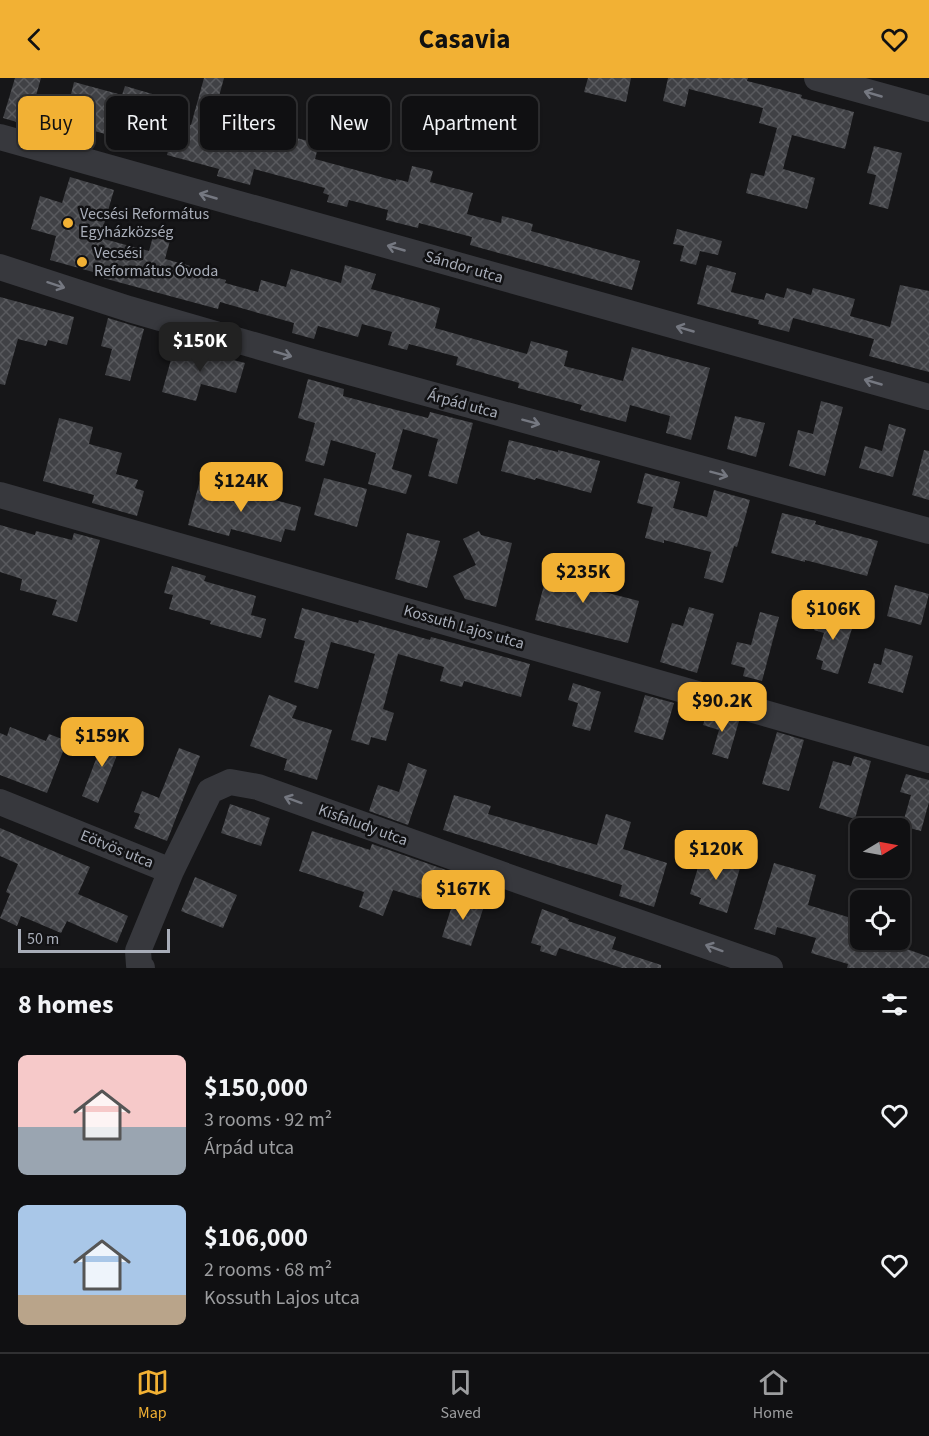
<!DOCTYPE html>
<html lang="en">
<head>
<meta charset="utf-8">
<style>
  :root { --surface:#101012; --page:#1e1e20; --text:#f1f3f6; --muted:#9c9d9f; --line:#303032; --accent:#f2b134 }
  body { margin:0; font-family:"Source Sans 3",sans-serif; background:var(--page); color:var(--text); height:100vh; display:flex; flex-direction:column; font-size:22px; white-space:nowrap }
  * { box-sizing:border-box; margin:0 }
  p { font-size:20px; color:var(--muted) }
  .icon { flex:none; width:33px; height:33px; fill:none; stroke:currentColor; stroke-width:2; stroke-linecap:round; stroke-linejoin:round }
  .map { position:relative; height:890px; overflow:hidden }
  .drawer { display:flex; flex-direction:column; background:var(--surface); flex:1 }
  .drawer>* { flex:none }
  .guide { position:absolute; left:18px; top:18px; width:600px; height:54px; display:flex; gap:12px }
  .needle { width:39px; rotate:80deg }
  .fabs { position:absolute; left:850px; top:740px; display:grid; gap:12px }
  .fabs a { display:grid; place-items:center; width:60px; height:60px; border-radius:9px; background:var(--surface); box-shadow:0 2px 4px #0004,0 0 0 2px var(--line); font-size:30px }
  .scale { position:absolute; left:18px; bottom:15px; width:152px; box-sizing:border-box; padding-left:6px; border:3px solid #a8adb8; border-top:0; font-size:16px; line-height:21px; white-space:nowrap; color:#a8adb8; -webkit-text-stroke:4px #111113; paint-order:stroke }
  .price { position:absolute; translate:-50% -51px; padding:0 14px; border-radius:12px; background:var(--accent); color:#111; font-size:20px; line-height:39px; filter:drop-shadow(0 2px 3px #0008) }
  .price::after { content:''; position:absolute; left:50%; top:36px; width:18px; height:14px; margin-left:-9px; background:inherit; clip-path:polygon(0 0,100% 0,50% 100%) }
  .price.active { background:#222; color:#fff }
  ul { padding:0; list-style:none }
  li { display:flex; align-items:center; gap:18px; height:150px; padding:0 18px }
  li span { display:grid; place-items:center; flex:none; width:168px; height:120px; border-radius:9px; color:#555 }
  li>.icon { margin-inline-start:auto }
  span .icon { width:72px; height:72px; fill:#fffc; stroke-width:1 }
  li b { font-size:26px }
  h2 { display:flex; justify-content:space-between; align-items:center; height:72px; padding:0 18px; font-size:26px }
  .tag { padding:0 21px; border-radius:9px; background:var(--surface); box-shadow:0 2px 4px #0004,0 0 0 2px var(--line); font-size:21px; line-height:54px }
  .tag.active { background:var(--accent); color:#111 }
  header { display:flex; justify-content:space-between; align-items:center; height:78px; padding:0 18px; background:var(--accent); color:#111; font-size:27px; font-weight:700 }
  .dock { display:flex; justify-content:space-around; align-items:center; height:84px; border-top:2px solid var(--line); background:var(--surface); font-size:16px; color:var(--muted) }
  .dock a { display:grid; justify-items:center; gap:3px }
  .dock .active { color:var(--accent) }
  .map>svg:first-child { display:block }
  .building { fill:url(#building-cross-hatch) }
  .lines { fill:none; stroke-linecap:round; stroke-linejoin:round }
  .minor { stroke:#37383d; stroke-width:26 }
  .oneway { stroke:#757881 }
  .poi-dot { fill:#f2b134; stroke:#111113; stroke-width:2 }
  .labels { text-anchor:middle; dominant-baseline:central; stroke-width:5; stroke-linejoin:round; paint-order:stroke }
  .poi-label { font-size:16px; fill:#a8adb8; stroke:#111113; text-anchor:start }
  .street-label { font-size:16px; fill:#a8adb8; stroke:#111113 }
</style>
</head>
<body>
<header><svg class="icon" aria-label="back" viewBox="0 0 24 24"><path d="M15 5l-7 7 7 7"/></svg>Casavia<svg class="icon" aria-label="heart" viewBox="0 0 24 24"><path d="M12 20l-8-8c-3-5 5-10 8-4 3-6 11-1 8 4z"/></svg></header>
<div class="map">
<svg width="929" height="890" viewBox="0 0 929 890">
  <defs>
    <pattern id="building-cross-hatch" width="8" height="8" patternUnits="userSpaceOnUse" patternTransform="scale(1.5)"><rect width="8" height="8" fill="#404145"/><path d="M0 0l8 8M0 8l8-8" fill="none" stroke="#595a5e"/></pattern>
  </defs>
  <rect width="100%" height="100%" fill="#161618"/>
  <!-- building -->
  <path class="building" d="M15 0H41L35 21 68 29 74 4 122 17 125 8 159 18 154 38 191 47 204 0H224L210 51 286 70 289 58 319 66 315 81 396 103V101L408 104 412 88 433 93 430 104 473 115 467 136 501 145 502 138 533 146 531 153 640 183 632 212 470 167 472 159 419 145 418 150 386 142 388 132 349 122 347 129 327 124 329 117 323 115 325 110 254 91 250 107 217 98 219 91 167 77 168 73 87 51 86 56 29 42 27 47 3 40Z
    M588 0H631L626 24 584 14Z
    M668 0H748L747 3 802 17 801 20 854 34 845 71 792 57 783 91 815 100 807 131 746 115 751 95 764 98 777 50 759 45 763 30 689 11 685 29 663 23Z
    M874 68 902 75 888 131 869 126 876 97 867 95Z
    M70 99 114 112 100 160 149 173 155 151 172 155 165 181 194 189 193 194 226 202 225 205 258 214 261 202 286 209 291 191 341 205 345 187 376 196 371 211 440 230 435 250 527 276 531 263 568 273 564 288 623 303 632 269 710 290 691 362 666 355 670 338 630 327 626 344 580 332 582 327 518 310 519 305 456 287 458 279 409 266 407 272 388 267 392 254 362 246 358 259 318 248 314 261 292 255 294 245 220 224 218 231 103 200 104 197 50 182 56 158 31 151 40 118 62 125Z
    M677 151 722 163 718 177 700 173 696 187 680 183 684 168 673 166Z
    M707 187 736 195 731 214 764 222 766 215 784 220 787 210 811 217 813 210 855 221 850 238 890 249 900 207 929 213V294L869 278 874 261 793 240 789 254 758 246 759 242 697 226Z
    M0 219 74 239 67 267 48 262 46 268 18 261 5 307 0 306Z
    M108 240 144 251 130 303 105 297 112 271 101 268Z
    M175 267 245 285 236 315 201 306 196 323 162 314Z
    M308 301 344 311 343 318 373 326 428 340 430 334 473 345 457 406 428 398 438 361 403 351 392 391 412 397 406 416 368 406 376 375 331 362 324 388 305 383 315 345 298 340Z
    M821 323 843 329 825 398 789 388 798 352 813 356Z
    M735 338 765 345 756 379 727 371Z
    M59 340 93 349 89 366 122 375 116 396 138 402 135 410 144 413 137 438 92 425 94 417 43 403Z
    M889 346 906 351 893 399 859 390 865 368 882 373Z
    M509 362 558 374V372L600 383 591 415 536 400 535 402 501 393Z
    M924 372 929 373V422L912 417Z
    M645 395 680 404 673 430 707 439 714 412 750 422 737 469 734 468 723 505 704 500 711 474 664 462V465L645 460 653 429 637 425Z
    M324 400 367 411 357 449 314 437Z
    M200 402 301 429 295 453 285 451 281 464 231 451 229 458 188 447Z
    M782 435 816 443 815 446 878 463 867 498 805 482V484L771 475Z
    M0 447 35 457 36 453 72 462 74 455 100 462 77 544 52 537 57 522 20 512 22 501 0 494Z
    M479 453 481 457 512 465 496 529 465 521 453 498 476 487 463 461Z
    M407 455 440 463 427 510 395 501Z
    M552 476 583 484 577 507 639 523 628 565 535 542Z
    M172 488 206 498 204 503 256 518 251 537 266 541 261 560 210 546 211 543 169 531 173 517 164 515Z
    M895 507 929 516 921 547 887 538Z
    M689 529 714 536 697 595 660 584 672 545 683 548Z
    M302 530 358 545 359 542 430 562 431 559 530 586 521 619 464 603 462 609 440 603 444 589 398 576 383 631 394 635 386 663 371 659 369 667 351 662 375 576 331 564 318 611 294 604 305 563 294 560Z
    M760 534 779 539 762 603 743 598 745 590 731 586 737 564 751 567Z
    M820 534 854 544 838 596 821 591 823 583 816 581 824 555 814 552Z
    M885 570 913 578 903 615 868 605 874 585 881 587Z
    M573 605 601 614 590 653 572 648 578 625 568 622Z
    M269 617 297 628 292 640 332 652 317 702 284 692 287 681 250 668Z
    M645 617 674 625 663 662 634 654Z
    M707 634 739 643 728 681 712 676 719 652 703 647Z
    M10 649 46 663 49 656 67 663 47 715 0 697V655L7 658Z
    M777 654 804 662 789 713 762 706Z
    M106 655 123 662 98 725 82 718Z
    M179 670 200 678 167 763 134 750 140 736 134 734 142 713 159 720Z
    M854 678 871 683 855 741 819 730 833 683 851 688Z
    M408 685 427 692 408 747 369 733 378 707 399 714Z
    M906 696 929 702V724L921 753 902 748 911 717 900 714Z
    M454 717 491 728 488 736 597 767 606 736 631 744 623 771 667 785 654 829 619 818 622 807 443 752Z
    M230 726 270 740 261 768 221 755Z
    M0 750 90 789 78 816 128 838 117 865 67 843 61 855 21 838 17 848 0 840 10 816 6 814 18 786 0 778Z
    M312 753 370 772 372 766 446 792 435 825 393 812 383 838 359 829 364 814 299 793Z
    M714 774 742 783 727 835 699 826 701 820 690 816 702 776 713 779Z
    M774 785 816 797 808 827 861 843V861H879L929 879V890H847L848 886 811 875 816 860 777 849 775 857 754 851Z
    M195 799 237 817 223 850 181 833Z
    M455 818 484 828 471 868 442 859Z
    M542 831 569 841 568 843 616 859 612 871 661 887V890H622L559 870 556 878 540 873 541 868 531 865Z"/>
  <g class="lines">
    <!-- minor -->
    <path class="minor" d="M817 0 929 31
      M0 59 929 319
      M0 189 129 231 309 283 929 453
      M0 417 929 682
      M0 724 171 793 138 873 139 887 142 890
      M171 793 210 713 230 704 258 709 520 803 770 890"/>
  </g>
  <!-- one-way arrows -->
  <defs><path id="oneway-shaft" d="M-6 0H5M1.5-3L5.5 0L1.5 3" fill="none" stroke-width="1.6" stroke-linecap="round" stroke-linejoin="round" transform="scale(1.5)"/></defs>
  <g class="oneway">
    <use href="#oneway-shaft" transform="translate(873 16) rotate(-164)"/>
    <use href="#oneway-shaft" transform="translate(208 118) rotate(-164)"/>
    <use href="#oneway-shaft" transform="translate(396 170) rotate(-164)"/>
    <use href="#oneway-shaft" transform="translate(56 207) rotate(18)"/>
    <use href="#oneway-shaft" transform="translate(685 251) rotate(-164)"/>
    <use href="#oneway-shaft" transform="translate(283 276) rotate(16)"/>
    <use href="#oneway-shaft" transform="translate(873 304) rotate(-164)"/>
    <use href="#oneway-shaft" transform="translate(531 344) rotate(15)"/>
    <use href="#oneway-shaft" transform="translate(719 396) rotate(15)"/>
    <use href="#oneway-shaft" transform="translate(293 722) rotate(-160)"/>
    <use href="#oneway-shaft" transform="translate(714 870) rotate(-160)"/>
  </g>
  <!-- markers -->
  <g class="poi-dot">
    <circle cx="68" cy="145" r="6"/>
    <circle cx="82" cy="184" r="6"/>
  </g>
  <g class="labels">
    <!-- poi labels -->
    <g class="poi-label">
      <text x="80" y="136">Vecsési Református<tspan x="80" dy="18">Egyházközség</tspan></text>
      <text x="94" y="175">Vecsési<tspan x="94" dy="18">Református Óvoda</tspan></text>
    </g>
    <!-- street labels -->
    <g class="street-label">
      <text transform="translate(464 189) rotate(16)">Sándor utca</text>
      <text transform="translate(463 326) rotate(15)">Árpád utca</text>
      <text transform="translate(464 549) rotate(16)">Kossuth Lajos utca</text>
      <text transform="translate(363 747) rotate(20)">Kisfaludy utca</text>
      <text transform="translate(117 771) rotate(22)">Eötvös utca</text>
    </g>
  </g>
</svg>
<div class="fabs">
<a><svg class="needle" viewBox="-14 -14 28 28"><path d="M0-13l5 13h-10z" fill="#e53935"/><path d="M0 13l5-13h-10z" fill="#9c9d9f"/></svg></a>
<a><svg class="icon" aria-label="locate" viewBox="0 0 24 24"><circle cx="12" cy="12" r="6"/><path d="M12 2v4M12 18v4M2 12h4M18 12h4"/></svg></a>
</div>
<div class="scale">50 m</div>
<b class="price active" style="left:200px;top:295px">$150K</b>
<b class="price" style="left:241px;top:435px">$124K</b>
<b class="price" style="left:583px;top:526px">$235K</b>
<b class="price" style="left:833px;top:563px">$106K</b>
<b class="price" style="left:722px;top:655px">$90.2K</b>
<b class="price" style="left:102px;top:690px">$159K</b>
<b class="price" style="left:716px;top:803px">$120K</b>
<b class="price" style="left:463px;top:843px">$167K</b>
<div class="guide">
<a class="tag active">Buy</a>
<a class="tag">Rent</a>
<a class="tag">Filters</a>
<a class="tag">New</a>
<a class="tag">Apartment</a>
</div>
</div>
<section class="drawer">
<h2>8 homes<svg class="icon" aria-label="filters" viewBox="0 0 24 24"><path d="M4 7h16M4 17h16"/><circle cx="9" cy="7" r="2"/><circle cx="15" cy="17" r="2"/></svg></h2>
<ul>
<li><span style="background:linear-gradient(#f6c9c9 60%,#9aa5b1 0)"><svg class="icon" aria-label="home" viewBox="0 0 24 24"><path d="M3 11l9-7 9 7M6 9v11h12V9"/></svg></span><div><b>$150,000</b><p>3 rooms · 92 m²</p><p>Árpád utca</p></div><svg class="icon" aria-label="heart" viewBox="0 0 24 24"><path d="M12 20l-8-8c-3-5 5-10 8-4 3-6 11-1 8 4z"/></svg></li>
<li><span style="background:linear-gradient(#a9c7e8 75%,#b9a48a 0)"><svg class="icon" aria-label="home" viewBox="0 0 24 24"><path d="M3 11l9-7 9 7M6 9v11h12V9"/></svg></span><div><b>$106,000</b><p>2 rooms · 68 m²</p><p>Kossuth Lajos utca</p></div><svg class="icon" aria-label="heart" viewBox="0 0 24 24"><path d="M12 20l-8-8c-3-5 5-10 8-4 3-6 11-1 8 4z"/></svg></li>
</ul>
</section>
<nav class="dock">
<a class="active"><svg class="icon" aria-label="map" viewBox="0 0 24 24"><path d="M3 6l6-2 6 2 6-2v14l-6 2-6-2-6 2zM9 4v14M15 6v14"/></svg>Map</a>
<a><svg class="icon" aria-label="saved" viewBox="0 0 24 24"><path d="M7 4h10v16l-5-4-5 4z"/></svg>Saved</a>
<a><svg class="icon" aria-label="home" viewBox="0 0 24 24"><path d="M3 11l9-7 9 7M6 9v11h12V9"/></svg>Home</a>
</nav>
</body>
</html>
